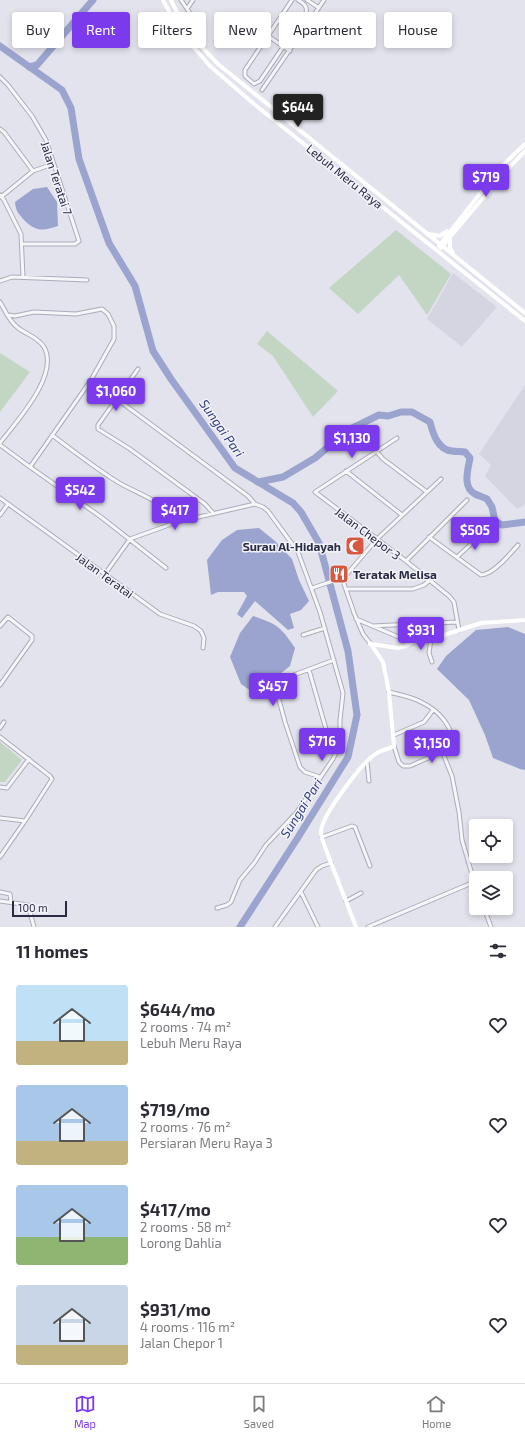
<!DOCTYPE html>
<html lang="en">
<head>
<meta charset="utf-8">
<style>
  :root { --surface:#fff; --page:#f7f7f7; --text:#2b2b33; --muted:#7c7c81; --line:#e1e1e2; --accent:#7c3aed }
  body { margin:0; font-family:"Exo 2",sans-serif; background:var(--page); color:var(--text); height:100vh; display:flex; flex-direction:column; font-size:15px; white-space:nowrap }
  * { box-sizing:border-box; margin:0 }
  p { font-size:13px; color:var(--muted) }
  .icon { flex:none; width:22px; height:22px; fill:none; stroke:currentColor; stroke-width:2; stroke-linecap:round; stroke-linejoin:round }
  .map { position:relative; height:927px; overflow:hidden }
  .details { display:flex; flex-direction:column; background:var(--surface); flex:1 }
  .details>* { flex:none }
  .top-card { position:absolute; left:12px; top:12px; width:501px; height:36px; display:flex; gap:8px }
  .fabs { position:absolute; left:469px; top:819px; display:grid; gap:8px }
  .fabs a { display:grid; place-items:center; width:44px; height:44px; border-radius:4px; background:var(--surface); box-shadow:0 2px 6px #0003; font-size:20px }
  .scale { position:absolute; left:12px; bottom:10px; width:55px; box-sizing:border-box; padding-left:4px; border:2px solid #292b45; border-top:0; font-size:11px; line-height:14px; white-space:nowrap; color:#292b45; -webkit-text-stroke:3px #f2f3f9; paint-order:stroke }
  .price { position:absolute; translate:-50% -34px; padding:0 9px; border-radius:4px; background:var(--accent); color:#fff; font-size:13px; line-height:26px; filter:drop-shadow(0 1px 2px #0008) }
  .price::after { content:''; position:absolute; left:50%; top:24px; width:12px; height:9px; margin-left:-6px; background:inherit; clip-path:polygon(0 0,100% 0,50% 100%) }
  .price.on { background:#222; color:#fff }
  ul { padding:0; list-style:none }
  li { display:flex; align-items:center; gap:12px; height:100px; padding:0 16px }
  li span { display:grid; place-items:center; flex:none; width:112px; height:80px; border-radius:4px; color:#555 }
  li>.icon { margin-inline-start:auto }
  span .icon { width:48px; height:48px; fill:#fffc; stroke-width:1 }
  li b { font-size:17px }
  h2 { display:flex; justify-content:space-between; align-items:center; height:48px; padding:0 16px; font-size:17px }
  .pill { padding:0 14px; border-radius:4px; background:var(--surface); box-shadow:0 2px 6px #0003; font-size:14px; line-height:36px }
  .pill.on { background:var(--accent); color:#fff }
  .dock { display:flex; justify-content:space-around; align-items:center; height:56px; border-top:1px solid var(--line); background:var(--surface); font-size:11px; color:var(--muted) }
  .dock a { display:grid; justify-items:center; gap:2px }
  .dock .on { color:var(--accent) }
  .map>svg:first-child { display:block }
  .built { fill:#d4d5e1 }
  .green { fill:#c3d6c4 }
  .water { fill:#9ba4ce }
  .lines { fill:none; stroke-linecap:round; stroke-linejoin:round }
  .river { stroke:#9ba4ce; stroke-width:7 }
  .street-casing { stroke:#aaacba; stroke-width:5 }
  .street { stroke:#f6f6f9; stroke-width:3 }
  .secondary { stroke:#fff; stroke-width:4 }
  .labels { text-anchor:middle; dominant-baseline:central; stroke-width:3; stroke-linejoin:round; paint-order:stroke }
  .street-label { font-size:12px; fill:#292b45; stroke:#f2f3f9 }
  .poi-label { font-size:12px; font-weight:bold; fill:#292b45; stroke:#f2f3f9; text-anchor:end }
  .water-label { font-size:13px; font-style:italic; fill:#303b7c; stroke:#f2f3f9 }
</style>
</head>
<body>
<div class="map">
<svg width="525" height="927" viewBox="0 0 525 927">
  <rect width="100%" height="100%" fill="#e2e3ec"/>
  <!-- built -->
  <path class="built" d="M453 273 497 307 462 347 427 319Z
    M525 385V505L517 509 485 476 491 465 479 454Z"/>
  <!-- green -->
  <path class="green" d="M396 230 451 274 427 315 399 275 358 314 329 288Z
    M267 331 338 391 313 417 273 356 257 344Z
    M0 353 30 372 0 412Z
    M0 742 22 760 5 782H0Z"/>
  <!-- water -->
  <path class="water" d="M47 187 57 202 58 226C43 231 37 232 25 221 18 213 16 212 15 202L33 189Z
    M259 528 275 541 292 559 299 580 309 601 301 610 290 614 294 628 288 630 255 601 242 618 237 614 247 596 244 592H218L211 595 207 560 222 540 237 530Z
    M253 616C278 625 280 626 295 648L290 666 280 674 275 683 251 691 241 684 230 657 240 633Z
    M508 627 525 634V770L520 769 493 758 485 735 469 700 437 669 446 656 476 630Z"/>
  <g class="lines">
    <!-- river -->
    <path class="river" d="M0 46 62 90 71 108 79 159 109 243 135 286 153 351 171 379 235 468 293 503 301 512 319 543 348 651 357 715 348 757 297 839 240 927
      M29 67 37 65 93 0
      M258 482 283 477 315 458 327 448 336 436 379 415 388 416 401 412H412L430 422C433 434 438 450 452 451 457 452 461 451 465 452L470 458C468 470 462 487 475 494 479 496 483 497 487 499L492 507 495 521 502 525 525 522"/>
    <defs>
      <path id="street" d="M181 0 200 28
        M292 0 245 70V76L254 84 260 81 306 13C308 6 303 3 298 0
        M307 0 319 8
        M187 9 193 0
        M268 36 290 51
        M0 77 8 85 32 116 46 140 79 241 75 244H22
        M262 90 324 0
        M0 129 4 132 33 171
        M0 195 4 200 21 234 23 277
        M1 197 33 171 53 164
        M0 281 12 277 87 280
        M0 302C5 310 9 321 17 327 25 334 38 337 44 347 60 375 16 422 0 443
        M8 315 15 316 34 312 76 314 102 309 108 314 114 326V339L91 380 30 467
        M138 369 98 425V429L130 449 205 504 213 513
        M91 380 248 496 255 504
        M52 435C73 451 94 467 116 481 135 493 165 501 177 522
        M397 438 315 492 406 561 449 596 454 602 459 630
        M0 445 30 467 101 517 166 568
        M377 452 383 459 427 492
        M346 471 402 515
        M0 498 160 614 194 626 201 631 204 638 203 648
        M0 515 8 504
        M429 537 481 575C493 575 510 554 518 545
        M457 557 483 533
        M406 561 467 500
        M105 574 130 539 177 522 255 504 263 507 268 511 298 552 320 612 343 693 340 720V744L333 759 297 812 266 845 255 862 240 880 231 902 227 905 217 908
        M342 580 377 539 441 479
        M312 588 336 580H341L343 581 354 613 363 634 370 643
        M347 589H413L424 585 430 580
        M356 619 401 638 413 642 417 623
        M0 626 8 617 32 636V640L0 685
        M372 626 457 622
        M303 635 325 628
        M431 639 429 653 432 662
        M309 670 326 729 339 736
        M389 692C400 695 413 697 423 703 439 711 454 727 453 747L410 766H403L399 762 394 746
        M0 728 4 722
        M394 735 424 722 433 710
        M0 737 50 776 52 779 25 821 0 857
        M442 751 452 776 459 812 462 840 476 888
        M367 762 369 781
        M320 777 305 772 300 767 285 722 275 685 283 679 334 660
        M0 787 7 788 29 759
        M0 818 25 821
        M322 837 352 826 355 827 370 866
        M0 892 10 894 11 902
        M301 892 318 927
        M0 901 28 905 34 927
        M346 901 361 893
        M484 908 491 927
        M275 927 316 870 322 866 331 863
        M368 927 474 882"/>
    </defs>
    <!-- street casing -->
    <use href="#street" class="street-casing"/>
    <!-- street -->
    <use href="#street" class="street"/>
    <!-- secondary -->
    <path class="secondary" d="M163 0 179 30 210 66 254 104 525 321
      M171 0C183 27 197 43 218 64L525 313
      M429 234 440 236 447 231
      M450 239V248L453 253
      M439 246 500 168 525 144
      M441 248 503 174 525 151
      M370 644 398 648 406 646 413 642 438 637 481 623 525 620
      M356 927C347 903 337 879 328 855 326 848 321 840 321 832 321 816 363 761 377 753 382 750 389 749 394 746L389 692 383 662 370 643"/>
  </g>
  <!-- icons -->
  <defs>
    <symbol id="mosque-square" viewBox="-11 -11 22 22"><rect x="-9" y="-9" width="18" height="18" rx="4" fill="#d75840" stroke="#f2f3f9"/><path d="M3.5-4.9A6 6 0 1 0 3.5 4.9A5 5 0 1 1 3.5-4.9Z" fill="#fff"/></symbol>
    <symbol id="restaurant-square" viewBox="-11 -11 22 22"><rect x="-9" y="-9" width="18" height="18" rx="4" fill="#d75840" stroke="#f2f3f9"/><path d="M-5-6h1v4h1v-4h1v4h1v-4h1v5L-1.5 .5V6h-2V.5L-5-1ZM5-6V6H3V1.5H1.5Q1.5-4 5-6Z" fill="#fff"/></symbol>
  </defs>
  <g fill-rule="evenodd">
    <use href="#mosque-square" x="344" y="535" width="22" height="22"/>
    <use href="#restaurant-square" x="328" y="563" width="22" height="22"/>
  </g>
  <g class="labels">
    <!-- street labels -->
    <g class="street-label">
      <text transform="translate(345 176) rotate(39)">Lebuh Meru Raya</text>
      <text transform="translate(57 178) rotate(72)">Jalan Teratai 7</text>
      <text transform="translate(368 533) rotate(37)">Jalan Chepor 3</text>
      <text transform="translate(105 575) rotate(36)">Jalan Teratai</text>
    </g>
    <!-- poi labels -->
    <g class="poi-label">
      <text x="341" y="546">Surau Al-Hidayah</text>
      <text x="353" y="574" text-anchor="start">Teratak Melisa</text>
    </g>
    <!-- water labels -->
    <g class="water-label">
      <text transform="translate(222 428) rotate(55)">Sungai Pari</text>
      <text transform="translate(301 808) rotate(-58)">Sungai Pari</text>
    </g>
  </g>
</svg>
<div class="fabs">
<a><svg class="icon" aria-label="locate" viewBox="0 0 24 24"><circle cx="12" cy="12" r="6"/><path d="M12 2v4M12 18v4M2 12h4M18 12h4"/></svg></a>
<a><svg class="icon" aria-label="layers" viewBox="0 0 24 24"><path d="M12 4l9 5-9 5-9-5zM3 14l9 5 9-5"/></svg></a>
</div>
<div class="scale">100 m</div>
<b class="price on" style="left:298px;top:128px">$644</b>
<b class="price" style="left:486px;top:198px">$719</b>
<b class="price" style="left:116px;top:412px">$1,060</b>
<b class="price" style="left:352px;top:459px">$1,130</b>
<b class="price" style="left:80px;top:511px">$542</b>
<b class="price" style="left:175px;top:531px">$417</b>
<b class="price" style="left:475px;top:551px">$505</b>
<b class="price" style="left:421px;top:651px">$931</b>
<b class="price" style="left:273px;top:707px">$457</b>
<b class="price" style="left:322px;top:762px">$716</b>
<b class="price" style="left:432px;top:764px">$1,150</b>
<div class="top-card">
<a class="pill">Buy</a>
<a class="pill on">Rent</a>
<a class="pill">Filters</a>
<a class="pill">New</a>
<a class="pill">Apartment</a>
<a class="pill">House</a>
</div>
</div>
<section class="details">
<h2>11 homes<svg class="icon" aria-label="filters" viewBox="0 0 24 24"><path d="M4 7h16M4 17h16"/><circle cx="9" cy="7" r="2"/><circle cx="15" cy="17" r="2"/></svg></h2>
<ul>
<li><span style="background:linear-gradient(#bfe0f5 70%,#c2b280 0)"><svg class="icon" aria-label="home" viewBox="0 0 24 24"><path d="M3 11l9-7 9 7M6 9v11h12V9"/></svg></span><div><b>$644/mo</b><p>2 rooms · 74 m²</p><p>Lebuh Meru Raya</p></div><svg class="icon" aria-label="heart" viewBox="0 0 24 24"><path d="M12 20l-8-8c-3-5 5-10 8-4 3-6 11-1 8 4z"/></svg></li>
<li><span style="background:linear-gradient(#a9c7e8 70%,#c2b280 0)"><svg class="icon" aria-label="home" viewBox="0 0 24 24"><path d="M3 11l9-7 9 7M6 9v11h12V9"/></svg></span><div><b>$719/mo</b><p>2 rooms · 76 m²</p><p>Persiaran Meru Raya 3</p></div><svg class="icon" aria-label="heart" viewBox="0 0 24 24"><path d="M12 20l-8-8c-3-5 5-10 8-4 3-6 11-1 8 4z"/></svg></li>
<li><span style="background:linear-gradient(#a9c7e8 65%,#8fb573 0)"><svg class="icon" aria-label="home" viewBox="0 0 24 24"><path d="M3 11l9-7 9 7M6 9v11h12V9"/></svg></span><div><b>$417/mo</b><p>2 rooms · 58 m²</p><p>Lorong Dahlia</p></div><svg class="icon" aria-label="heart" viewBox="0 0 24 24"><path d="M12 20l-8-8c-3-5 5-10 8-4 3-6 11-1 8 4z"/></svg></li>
<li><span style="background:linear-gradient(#c9d6e8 75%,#c2b280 0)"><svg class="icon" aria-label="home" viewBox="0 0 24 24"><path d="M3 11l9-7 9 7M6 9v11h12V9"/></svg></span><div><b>$931/mo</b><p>4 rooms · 116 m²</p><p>Jalan Chepor 1</p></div><svg class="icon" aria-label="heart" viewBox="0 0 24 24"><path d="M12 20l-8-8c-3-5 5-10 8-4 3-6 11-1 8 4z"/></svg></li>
</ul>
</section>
<nav class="dock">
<a class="on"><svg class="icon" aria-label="map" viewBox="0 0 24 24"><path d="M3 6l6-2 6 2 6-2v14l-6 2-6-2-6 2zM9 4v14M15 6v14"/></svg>Map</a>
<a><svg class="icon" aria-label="saved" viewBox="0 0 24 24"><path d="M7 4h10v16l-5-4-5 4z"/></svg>Saved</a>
<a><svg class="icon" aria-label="home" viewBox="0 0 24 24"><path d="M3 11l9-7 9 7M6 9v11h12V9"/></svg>Home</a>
</nav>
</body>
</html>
